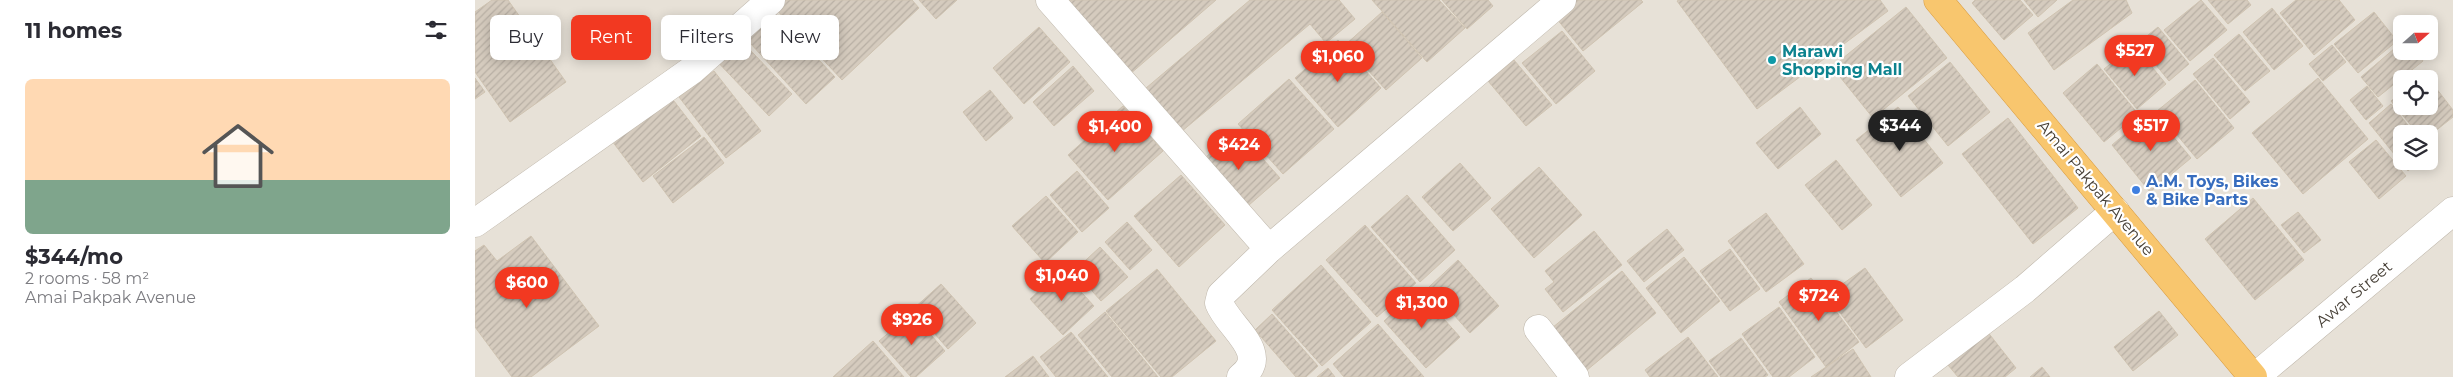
<!DOCTYPE html>
<html lang="en">
<head>
<meta charset="utf-8">
<style>
  :root { --surface:#fff; --page:#f2f2f3; --text:#2b2b33; --muted:#7c7c81; --line:#e1e1e2; --accent:#f23921 }
  body { margin:0; font-family:Montserrat,sans-serif; background:var(--page); color:var(--text); height:100vh; display:flex; flex-direction:column; font-size:19px; white-space:nowrap }
  * { box-sizing:border-box; margin:0 }
  p { font-size:16px; color:var(--muted) }
  .icon { flex:none; width:28px; height:28px; fill:none; stroke:currentColor; stroke-width:2; stroke-linecap:round; stroke-linejoin:round }
  .map { position:relative; flex:1; overflow:hidden }
  .sheet { display:flex; flex-direction:column; background:var(--surface); width:475px }
  .sheet>* { flex:none }
  .guide { position:absolute; left:15px; top:15px; width:475px; height:45px; display:flex; gap:10px }
  .needle { width:32px; rotate:69deg }
  .buttons { position:absolute; left:1918px; top:15px; display:grid; gap:10px }
  .buttons a { display:grid; place-items:center; width:45px; height:45px; border-radius:8px; background:var(--surface); box-shadow:0 2px 12px #0003; font-size:25px }
  .price { position:absolute; translate:-50% -42px; padding:0 11px; border-radius:18px; background:var(--accent); color:#fff; font-size:16px; line-height:32px; filter:drop-shadow(0 1px 2px #0008) }
  .price::after { content:''; position:absolute; left:50%; top:30px; width:15px; height:11px; margin-left:-8px; background:inherit; clip-path:polygon(0 0,100% 0,50% 100%) }
  .price.on { background:#222; color:#fff }
  ul { padding:0; list-style:none }
  li { display:grid; align-content:center; gap:10px; height:265px; padding:0 25px }
  li+li { border-top:1px solid var(--line) }
  li span { display:grid; place-items:center; height:155px; border-radius:8px; color:#555 }
  li>.icon { margin-inline-start:auto }
  span .icon { width:90px; height:90px; fill:#fffc; stroke-width:1 }
  li b { font-size:21px }
  h2 { display:flex; justify-content:space-between; align-items:center; height:60px; padding:0 25px; font-size:21px }
  .tag { padding:0 18px; border-radius:8px; background:var(--surface); box-shadow:0 2px 12px #0003; font-size:18px; line-height:45px }
  .tag.on { background:var(--accent); color:#fff }
  main { display:flex; flex:1; min-height:0 }
  .map>svg:first-child { display:block }
  .residential { fill:#e7e1d7; fill-rule:evenodd }
  .building { fill:url(#building-hatch); stroke:#cfc3b1 }
  .lines { fill:none; stroke-linecap:round; stroke-linejoin:round }
  .minor-casing { stroke:#bfb7ab; stroke-width:29 }
  .highway-casing { stroke:#d89a3e; stroke-width:29 }
  .minor { stroke:#fff; stroke-width:28 }
  .highway { stroke:#f8c66e; stroke-width:28 }
  .culture-dot { fill:#0f9aa8; stroke:#fff; stroke-width:2 }
  .shop-dot { fill:#3f7fe0; stroke:#fff; stroke-width:2 }
  .labels { text-anchor:middle; dominant-baseline:central; stroke-width:4.5; stroke-linejoin:round; paint-order:stroke }
  .culture-label { font-size:16px; font-weight:bold; fill:#0d838f; stroke:#fff; text-anchor:start }
  .shop-label { font-size:16px; font-weight:bold; fill:#366cbe; stroke:#fff; text-anchor:start }
  .street-label { font-size:16px; fill:#474037; stroke:#fff }
</style>
</head>
<body>
<main>
<section class="sheet">
<h2>11 homes<svg class="icon" aria-label="filters" viewBox="0 0 24 24"><path d="M4 7h16M4 17h16"/><circle cx="9" cy="7" r="2"/><circle cx="15" cy="17" r="2"/></svg></h2>
<ul>
<li><span style="background:linear-gradient(#ffd9b3 65%,#7fa58c 0)"><svg class="icon" aria-label="home" viewBox="0 0 24 24"><path d="M3 11l9-7 9 7M6 9v11h12V9"/></svg></span><div><b>$344/mo</b><p>2 rooms · 58 m²</p><p>Amai Pakpak Avenue</p></div></li>
</ul>
</section>
<div class="map">
<svg width="1978" height="377" viewBox="0 0 1978 377">
  <defs>
    <pattern id="building-hatch" width="6" height="6" patternUnits="userSpaceOnUse" patternTransform="scale(1.25)"><rect width="6" height="6" fill="#d5cbbe"/><path d="M-1 1l2-2M0 6l6-6M5 7l2-2" fill="none" stroke="#b8afa4"/></pattern>
  </defs>
  <rect width="100%" height="100%" fill="#f3f0e8"/>
  <!-- residential -->
  <path class="residential" d="M0 0H1978V377H0ZM1926 24H1954V51H1926ZM1926 79H1954V106H1926ZM1926 134H1954V161H1926Z"/>
  <!-- building -->
  <path class="building" d="M17 0H33L91 82 35 122 0 72V12Z
    M304 0H437L444 8 367 80 298 6Z
    M444 0H482L461 19Z
    M582 0H741L647 81Z
    M775 0H864L880 19 851 43 835 24 700 137 664 94Z
    M897 0H964L990 28 952 62Z
    M967 0H1013L1018 6 992 29Z
    M1093 0H1166L1168 2 1108 51 1077 13Z
    M1204 0H1405L1413 11 1282 109 1202 1Z
    M1500 0H1545L1558 15 1529 40 1497 3Z
    M1549 0H1582L1563 17Z
    M1598 0H1651L1657 13 1579 70 1553 33Z
    M1726 0 1752 30 1715 61 1689 30Z
    M1733 0H1772L1776 5 1753 24Z
    M1821 0H1864L1880 20 1839 55 1805 13Z
    M292 5 360 77 331 104 264 31Z
    M1431 7 1472 58 1398 118 1357 67Z
    M1797 8 1828 46 1799 70 1768 32Z
    M907 12 947 58 911 90 870 45Z
    M1899 12 1922 41 1883 73 1859 44Z
    M564 27 595 62 549 104 518 68Z
    M1683 27 1714 64 1694 81 1663 43Z
    M1087 31 1120 71 1081 104 1047 63Z
    M260 34 317 94 294 116 237 56Z
    M1764 34 1795 71 1770 91 1739 55Z
    M863 40 906 88 863 127 820 78Z
    M1926 43V51H1941L1948 61 1903 97 1886 77Z
    M1659 45 1691 84 1662 109 1629 69Z
    M1857 45 1871 62 1848 81 1834 64Z
    M1738 58 1775 102 1755 119 1718 74Z
    M1039 60 1077 105 1051 126 1013 81Z
    M1475 62 1515 112 1473 146 1433 96Z
    M1622 64 1663 114 1629 142 1588 93Z
    M598 66 619 91 579 126 558 102Z
    M239 71 286 131 251 158 204 97Z
    M0 78 10 92 0 99Z
    M1843 78 1893 139 1828 194 1777 133Z
    M814 79 859 129 808 174 763 124Z
    M1954 79 1978 110V117L1954 136V134H1943L1916 101 1926 93V106H1954Z
    M1720 80 1759 128 1722 159 1682 111Z
    M1892 86 1908 106 1891 120 1875 100Z
    M515 90 538 118 511 141 488 112Z
    M192 92 226 136 168 182 134 137Z
    M1916 104 1940 134H1926V161H1944L1933 171 1894 123Z
    M648 106 688 151 633 200 593 155Z
    M1325 107 1346 134 1303 169 1281 143Z
    M1423 107 1468 163 1426 197 1381 140Z
    M1677 111 1716 158 1675 192 1637 145Z
    M1533 118 1603 208 1558 244 1487 154Z
    M762 130 805 178 766 212 723 164Z
    M229 137 249 163 198 203 178 176Z
    M1901 140 1931 176 1904 199 1874 162Z
    M1361 160 1397 205 1367 230 1330 185Z
    M985 163 1016 198 978 231 947 197Z
    M1064 167 1107 215 1059 258 1016 209Z
    M602 171 634 208 607 232 575 195Z
    M706 175 750 225 704 267 659 216Z
    M932 195 980 250 945 282 896 227Z
    M571 196 603 232 570 263 537 226Z
    M1778 198 1829 260 1780 300 1730 239Z
    M1823 212 1846 240 1829 253 1806 225Z
    M1291 213 1329 264 1291 292 1253 241Z
    M652 222 677 250 655 270 630 242Z
    M890 225 941 283 902 317 851 260Z
    M1192 229 1209 250 1169 282 1152 261Z
    M1119 231 1147 265 1088 312 1070 289 1079 282 1070 271Z
    M56 236 124 326 56 377H37L0 327V251L9 245 22 261Z
    M625 247 653 277 626 301 599 271Z
    M1255 249 1285 289 1255 311 1225 271Z
    M1209 257 1245 301 1206 333 1171 288Z
    M983 260 1024 306 995 333 954 287Z
    M846 265 896 322 847 366 797 310Z
    M1390 268 1428 320 1391 348 1352 295Z
    M682 269 741 341 697 377H686L631 311Z
    M586 270 619 306 588 335 555 299Z
    M1147 271 1181 313 1106 375 1072 332Z
    M1336 278 1384 342 1351 367 1304 302Z
    M466 284 501 323 473 349 438 309Z
    M943 290 985 337 951 368 909 321Z
    M1304 307 1340 357 1314 377H1298L1267 334Z
    M1684 311 1703 335 1658 371 1639 347Z
    M630 312 683 377H637L603 335Z
    M437 313 470 351 441 377H436L404 341Z
    M797 314 843 366 831 377H821L780 330Z
    M903 324 949 377H869L858 364Z
    M1508 326 1541 368 1530 377H1483L1468 359Z
    M596 332 633 377H581L565 357Z
    M1213 337 1243 377H1175L1170 370Z
    M1266 338 1293 375 1290 377H1246L1234 361Z
    M398 341 429 377H358Z
    M1378 349 1396 377H1336Z
    M558 356 574 377H530Z
    M1567 367 1575 377H1555Z
    M853 368 860 377H842Z"/>
  <g class="lines">
    <defs>
      <path id="minor" d="M575 0 794 249 1087 0
        M0 223 217 70 296 0
        M1063 329 1100 377
        M766 377C797 353 753 327 744 303L746 295 794 249
        M1434 377 1550 289 1640 211
        M1780 377 1978 211"/>
      <path id="highway" d="M1463 0 1778 377"/>
    </defs>
    <!-- minor casing -->
    <use href="#minor" class="minor-casing"/>
    <!-- highway casing -->
    <use href="#highway" class="highway-casing"/>
    <!-- minor -->
    <use href="#minor" class="minor"/>
    <!-- highway -->
    <use href="#highway" class="highway"/>
  </g>
  <!-- markers -->
  <circle class="culture-dot" cx="1297" cy="60" r="5"/>
  <circle class="shop-dot" cx="1661" cy="190" r="5"/>
  <g class="labels">
    <!-- culture labels -->
    <g class="culture-label">
      <text x="1307" y="51">Marawi<tspan x="1307" dy="18">Shopping Mall</tspan></text>
    </g>
    <!-- shop labels -->
    <g class="shop-label">
      <text x="1671" y="181">A.M. Toys, Bikes<tspan x="1671" dy="18">&amp; Bike Parts</tspan></text>
    </g>
    <!-- street labels -->
    <g class="street-label">
      <text transform="translate(1621 188) rotate(50)">Amai Pakpak Avenue</text>
      <text transform="translate(1879 294) rotate(-40)">Awar Street</text>
    </g>
  </g>
</svg>
<div class="buttons">
<a><svg class="needle" viewBox="-14 -14 28 28"><path d="M0-13l5 13h-10z" fill="#e53935"/><path d="M0 13l5-13h-10z" fill="#7c7c81"/></svg></a>
<a><svg class="icon" aria-label="locate" viewBox="0 0 24 24"><circle cx="12" cy="12" r="6"/><path d="M12 2v4M12 18v4M2 12h4M18 12h4"/></svg></a>
<a><svg class="icon" aria-label="layers" viewBox="0 0 24 24"><path d="M12 4l9 5-9 5-9-5zM3 14l9 5 9-5"/></svg></a>
</div>
<b class="price" style="left:1660px;top:77px">$527</b>
<b class="price" style="left:863px;top:83px">$1,060</b>
<b class="price on" style="left:1425px;top:152px">$344</b>
<b class="price" style="left:1676px;top:152px">$517</b>
<b class="price" style="left:640px;top:153px">$1,400</b>
<b class="price" style="left:764px;top:171px">$424</b>
<b class="price" style="left:587px;top:302px">$1,040</b>
<b class="price" style="left:52px;top:309px">$600</b>
<b class="price" style="left:1344px;top:322px">$724</b>
<b class="price" style="left:947px;top:329px">$1,300</b>
<b class="price" style="left:437px;top:346px">$926</b>
<div class="guide">
<a class="tag">Buy</a>
<a class="tag on">Rent</a>
<a class="tag">Filters</a>
<a class="tag">New</a>
</div>
</div>
</main>
</body>
</html>
